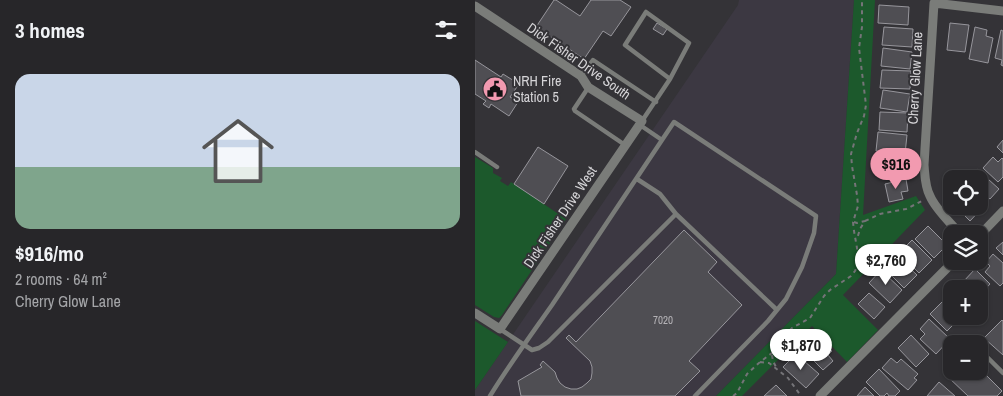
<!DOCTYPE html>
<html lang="en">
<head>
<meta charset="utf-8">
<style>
  :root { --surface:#272629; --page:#2f2e31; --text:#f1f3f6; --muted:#a4a5a8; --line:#434346; --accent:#f29ab0 }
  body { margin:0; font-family:"Archivo Narrow",sans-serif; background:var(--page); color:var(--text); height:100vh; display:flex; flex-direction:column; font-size:19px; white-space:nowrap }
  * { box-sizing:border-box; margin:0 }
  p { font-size:16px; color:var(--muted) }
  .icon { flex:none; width:28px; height:28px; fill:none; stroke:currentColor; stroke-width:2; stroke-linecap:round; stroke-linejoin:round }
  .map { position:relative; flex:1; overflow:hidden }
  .panel { display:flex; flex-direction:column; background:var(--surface); width:475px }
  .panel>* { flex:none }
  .fabs { position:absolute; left:468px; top:170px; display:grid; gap:10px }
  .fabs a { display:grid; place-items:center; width:45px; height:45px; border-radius:10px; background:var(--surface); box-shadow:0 1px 4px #0004,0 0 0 1px var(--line); font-size:25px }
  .price { position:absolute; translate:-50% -42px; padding:0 11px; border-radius:18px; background:#fff; color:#222; font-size:16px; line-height:32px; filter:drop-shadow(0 1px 2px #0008) }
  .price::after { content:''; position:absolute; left:50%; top:30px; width:15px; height:11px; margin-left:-8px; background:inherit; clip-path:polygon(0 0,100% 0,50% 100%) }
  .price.selected { background:var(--accent); color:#111 }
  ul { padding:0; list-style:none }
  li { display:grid; align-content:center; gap:10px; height:265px; padding:0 15px }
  li span { display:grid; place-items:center; height:155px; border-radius:15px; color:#555 }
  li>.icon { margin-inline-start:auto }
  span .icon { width:90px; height:90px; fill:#fffc; stroke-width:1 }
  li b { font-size:21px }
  h2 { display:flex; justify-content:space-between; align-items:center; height:60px; padding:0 15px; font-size:21px }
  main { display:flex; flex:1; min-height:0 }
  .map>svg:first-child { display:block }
  .built { fill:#3c3842 }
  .green { fill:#1c592c }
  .building { fill:#4f4e53; stroke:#97969c }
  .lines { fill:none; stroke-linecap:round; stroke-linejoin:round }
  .path { stroke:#757478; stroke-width:2; stroke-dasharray:4 4; stroke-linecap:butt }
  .service { stroke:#7a7c79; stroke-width:4.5 }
  .minor { stroke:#7a7c79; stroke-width:9 }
  .labels { text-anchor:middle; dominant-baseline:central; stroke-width:4; stroke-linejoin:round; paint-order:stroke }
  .number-label { font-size:11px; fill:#b4b2b6 }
  .street-label { font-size:14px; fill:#d5d4d7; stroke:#343337 }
  .poi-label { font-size:14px; fill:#d5d4d7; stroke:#343337; text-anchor:start }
</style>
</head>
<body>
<main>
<section class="panel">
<h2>3 homes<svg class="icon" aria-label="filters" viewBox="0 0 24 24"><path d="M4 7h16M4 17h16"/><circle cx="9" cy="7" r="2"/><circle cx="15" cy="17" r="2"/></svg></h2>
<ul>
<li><span style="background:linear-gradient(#c9d6e8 60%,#7fa58c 0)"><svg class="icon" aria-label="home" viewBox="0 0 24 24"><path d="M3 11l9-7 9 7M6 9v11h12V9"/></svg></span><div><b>$916/mo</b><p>2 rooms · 64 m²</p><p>Cherry Glow Lane</p></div></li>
</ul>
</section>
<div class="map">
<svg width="528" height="396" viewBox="0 0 528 396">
  <rect width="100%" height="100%" fill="#343337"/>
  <!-- built -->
  <path class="built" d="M264 0H379L361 274 241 396H0V390L263 5Z"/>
  <!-- green -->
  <path class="green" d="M379 0H400L388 215 441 196 450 210 368 295 403 330 372 362 337 326 267 396H241L361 274Z
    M0 157 18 168V173L27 178 25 181 33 186 36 182 91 219 27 315 24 318 19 317 0 305Z
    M0 321 33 342 0 390Z"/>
  <!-- building -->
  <path class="building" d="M79 0H81L105 16 116 0H145L156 7 136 36 128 31 109 59 61 27Z
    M404 5 434 7 433 25 403 23Z
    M182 23 192 29 188 35 178 29Z
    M475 23 494 25 490 52 472 50Z
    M409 27 438 29 437 47 407 45Z
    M500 27 512 30 511 36 518 38 513 63 494 59Z
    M526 30 528 31V66L526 65 527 60 520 58Z
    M408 48 437 52 435 69 406 66Z
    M0 60 26 77 28 74 44 84 35 97 43 102 34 116 16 104 14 108 8 104 11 101 0 94Z
    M407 70 436 71 435 89 405 88Z
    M408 90 435 94 432 112 405 108Z
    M405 112 433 113 432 132 404 130Z
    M403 132 432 135 430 154 401 151Z
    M528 140V153L522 147Z
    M63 147 93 166 69 204 39 184Z
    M406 157H429L430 175 406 176Z
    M518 157 523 162 527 158 528 159V177L523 182 508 168Z
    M502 169 524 189 515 199 509 194 506 197 504 196V179H493Z
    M431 179 433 191 426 192 428 199 414 202 410 184Z
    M504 203 508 207 495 221 480 206H504Z
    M453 226 472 245 459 258 440 239Z
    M209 230 242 262 233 272 267 305 214 361 225 371 200 396H46L43 381 67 367 65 365 68 361 80 372 82 378 85 383 90 387 96 389H102L107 387 112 383 116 379 117 373V367L115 361 91 338 94 335 101 342Z
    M437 240 457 260 444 273 424 253Z
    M528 242V255L521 248Z
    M518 254 528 263V283L525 286 510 272 515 266 511 262Z
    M423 257 442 275 429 288 411 270Z
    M500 269 515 284 504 296V289H496L488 282Z
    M406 270 427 290 415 303 394 283Z
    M394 293 410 307 399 319 383 304Z
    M468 301 476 310V316H483L485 318 472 331 455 314Z
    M454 319 475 339 461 354 445 339 450 334 445 329Z
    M527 320 528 321V355L509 338Z
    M436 335 454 354 441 367 423 348Z
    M341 336 357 351 353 355 358 361 348 370 333 355 338 350 333 344Z
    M321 354 344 374 331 388 308 367Z
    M416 358 422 363 426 359 443 374 439 378 442 380 433 390 407 368Z
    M504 368 527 391 522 396H493L472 376 476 371H504Z
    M404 369 425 391 420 396H414L412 393 409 396H405L391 382Z
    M464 382 480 396H452Z
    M301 385 312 396H289Z
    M390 387 399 396H382Z"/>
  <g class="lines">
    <!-- path -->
    <path class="path" d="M390 221 405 214 431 209 447 201
      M379 222 382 223 390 221 385 229 382 239
      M297 355 298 361 301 367
      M285 362 294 363 313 378 326 396
      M258 396 262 393 272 374 285 362 297 353 308 337 317 328 335 318 349 296 355 290 376 276 380 271 382 267V248L379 231 378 222 383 206 382 195 377 166 376 154 382 133 389 116 391 105 384 48 387 27V0"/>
    <!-- service -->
    <path class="service" d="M106 76 118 60 181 102
      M113 88 99 109 100 111 150 145
      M167 121 195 79 214 43 171 12 150 45 195 79
      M165 125 187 140
      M0 152 22 167
      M162 179 185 194 201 214 302 310
      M25 329 57 350 64 348 73 342 201 214
      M506 351 528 373
      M15 396C34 365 56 335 77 305 118 244 159 183 199 122L341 216 339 233 327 267 311 299 293 321 220 396"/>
    <!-- minor -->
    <path class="minor" d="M0 6 106 76 113 87 167 121 25 329 0 313
      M485 234C475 222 461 210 455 196 450 187 450 176 449 165L459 3 528 11
      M504 236 528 211
      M345 396 479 261"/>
  </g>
  <!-- icons -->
  <defs>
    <symbol id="civic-disc" viewBox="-11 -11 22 22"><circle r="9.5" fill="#f29ab0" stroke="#343337"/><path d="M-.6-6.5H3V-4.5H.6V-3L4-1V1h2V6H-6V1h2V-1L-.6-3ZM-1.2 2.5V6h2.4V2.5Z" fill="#111"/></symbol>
  </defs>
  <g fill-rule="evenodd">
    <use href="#civic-disc" x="6" y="75" width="28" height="28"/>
  </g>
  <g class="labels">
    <!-- number labels -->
    <g class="number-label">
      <text x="188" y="320">7020</text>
    </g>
    <!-- street labels -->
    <g class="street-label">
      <text transform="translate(104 61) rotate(35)">Dick Fisher Drive South</text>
      <text transform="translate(440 78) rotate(-87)">Cherry Glow Lane</text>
      <text transform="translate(85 217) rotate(-56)">Dick Fisher Drive West</text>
    </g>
    <!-- poi labels -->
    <g class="poi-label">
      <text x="38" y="81">NRH Fire<tspan x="38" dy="16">Station 5</tspan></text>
    </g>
  </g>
</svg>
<div class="fabs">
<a><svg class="icon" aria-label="locate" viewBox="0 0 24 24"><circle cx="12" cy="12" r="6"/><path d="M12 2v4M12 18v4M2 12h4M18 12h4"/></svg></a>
<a><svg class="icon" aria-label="layers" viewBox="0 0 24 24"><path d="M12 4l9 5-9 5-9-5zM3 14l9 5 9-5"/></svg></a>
<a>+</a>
<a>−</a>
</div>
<b class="price selected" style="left:421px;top:190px">$916</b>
<b class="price" style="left:411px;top:286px">$2,760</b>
<b class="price" style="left:326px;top:371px">$1,870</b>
</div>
</main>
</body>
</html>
